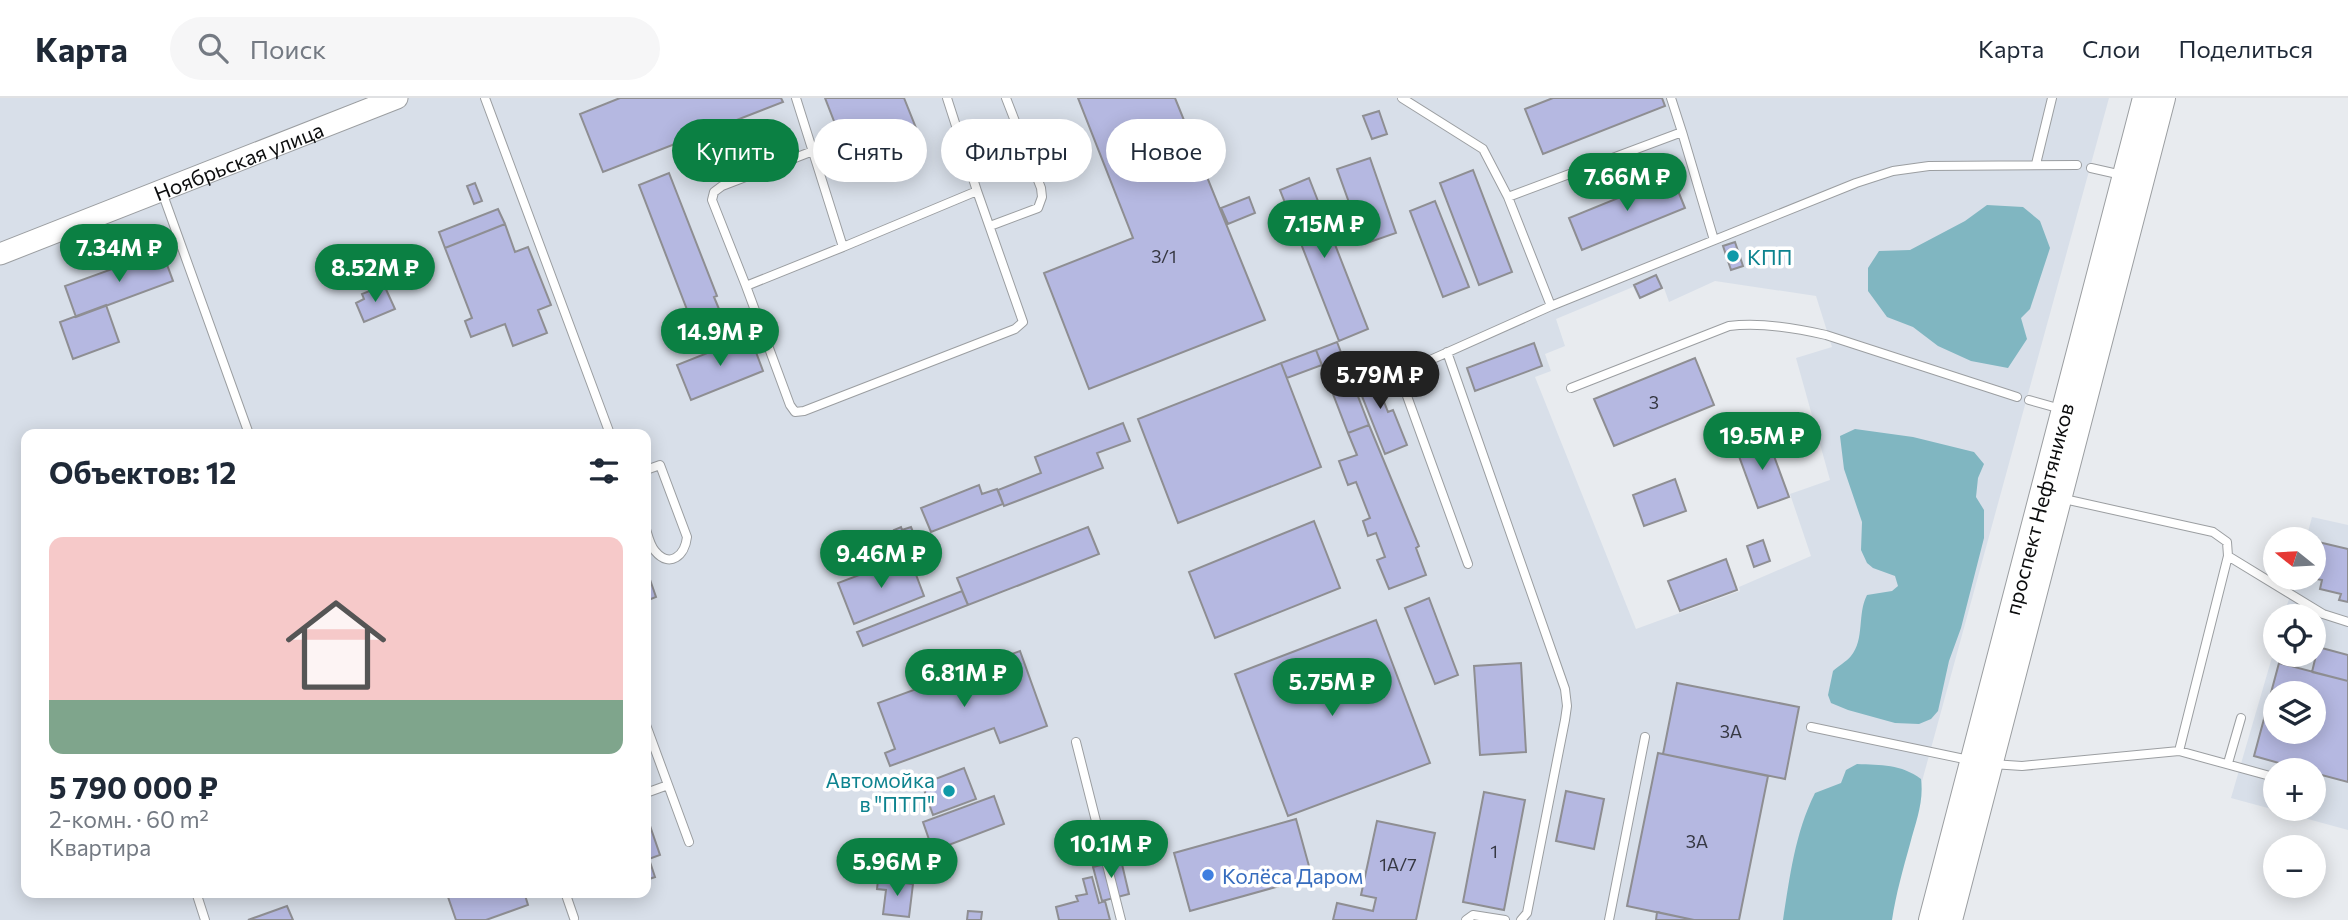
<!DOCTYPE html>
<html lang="ru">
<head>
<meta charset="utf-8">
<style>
  :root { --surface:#fff; --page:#f6f6f7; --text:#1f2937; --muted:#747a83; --line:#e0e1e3; --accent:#0b8043 }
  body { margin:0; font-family:Commissioner,sans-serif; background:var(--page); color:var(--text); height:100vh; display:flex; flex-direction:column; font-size:26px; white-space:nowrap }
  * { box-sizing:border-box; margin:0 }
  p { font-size:23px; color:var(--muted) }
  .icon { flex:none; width:38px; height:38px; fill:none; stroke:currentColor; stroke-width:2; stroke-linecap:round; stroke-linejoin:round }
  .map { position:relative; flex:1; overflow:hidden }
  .details { position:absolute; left:21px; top:331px; width:630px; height:469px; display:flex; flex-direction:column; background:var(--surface); border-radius:14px; box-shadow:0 4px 18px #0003 }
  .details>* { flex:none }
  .top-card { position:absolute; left:672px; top:21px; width:665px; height:63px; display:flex; gap:14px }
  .needle { width:46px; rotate:288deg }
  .buttons { position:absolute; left:2263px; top:429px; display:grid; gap:14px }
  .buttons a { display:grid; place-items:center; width:63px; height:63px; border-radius:50%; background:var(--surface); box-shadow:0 4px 18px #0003; font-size:35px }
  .price { position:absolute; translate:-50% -60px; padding:0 16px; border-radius:24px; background:var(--accent); color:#fff; font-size:23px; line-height:46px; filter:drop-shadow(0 2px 4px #0008) }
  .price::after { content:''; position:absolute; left:50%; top:42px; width:21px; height:16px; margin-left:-10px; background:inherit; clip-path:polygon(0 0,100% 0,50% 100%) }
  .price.on { background:#222; color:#fff }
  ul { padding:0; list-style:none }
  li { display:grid; align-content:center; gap:14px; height:371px; padding:0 28px }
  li+li { border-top:2px solid var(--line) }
  li span { display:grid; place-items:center; height:217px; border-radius:14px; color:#555 }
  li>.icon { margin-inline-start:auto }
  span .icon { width:126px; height:126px; fill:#fffc; stroke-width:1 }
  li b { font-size:30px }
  h2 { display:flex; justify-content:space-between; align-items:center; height:84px; padding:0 28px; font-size:30px }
  .tag { padding:0 24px; border-radius:32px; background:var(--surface); box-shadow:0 4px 18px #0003; font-size:24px; line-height:63px }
  .tag.on { background:var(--accent); color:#fff }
  header { display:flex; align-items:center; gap:42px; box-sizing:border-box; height:98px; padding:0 35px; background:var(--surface); border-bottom:2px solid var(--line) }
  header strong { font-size:33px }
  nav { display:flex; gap:38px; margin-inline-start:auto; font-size:24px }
  .search { width:490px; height:63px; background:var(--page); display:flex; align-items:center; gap:18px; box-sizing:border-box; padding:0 24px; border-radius:38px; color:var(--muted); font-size:26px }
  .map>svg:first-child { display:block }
  .built { fill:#d8dfe9; fill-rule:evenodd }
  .water { fill:#80b6c1 }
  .building { fill:#b5b8e1; stroke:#8e8e92; stroke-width:2; fill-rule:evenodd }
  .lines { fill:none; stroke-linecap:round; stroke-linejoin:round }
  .service-casing { stroke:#9b9ea1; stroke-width:10 }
  .secondary-casing { stroke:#9b9ea1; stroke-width:23 }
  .primary-casing { stroke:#9b9ea1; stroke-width:26 }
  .service { stroke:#fff; stroke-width:8 }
  .secondary { stroke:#fff; stroke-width:21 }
  .primary { stroke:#fff; stroke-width:24 }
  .culture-dot { fill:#0f9aa8; stroke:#fff; stroke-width:2.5 }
  .shop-dot { fill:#3f7fe0; stroke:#fff; stroke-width:2.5 }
  .labels { text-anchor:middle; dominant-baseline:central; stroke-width:7; stroke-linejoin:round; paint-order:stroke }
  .number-label { font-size:18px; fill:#363843 }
  .street-label { font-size:21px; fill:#0c0d0e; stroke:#fff }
  .culture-label { font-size:21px; fill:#0d838f; stroke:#fff; text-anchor:start }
  .shop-label { font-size:21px; fill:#366cbe; stroke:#fff; text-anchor:start }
</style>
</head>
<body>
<header>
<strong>Карта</strong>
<div class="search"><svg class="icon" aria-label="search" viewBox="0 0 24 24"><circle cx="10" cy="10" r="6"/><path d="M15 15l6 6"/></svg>Поиск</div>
<nav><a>Карта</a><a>Слои</a><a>Поделиться</a></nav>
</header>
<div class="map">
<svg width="2348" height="822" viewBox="0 0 2348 822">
  <rect width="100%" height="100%" fill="#e8ebef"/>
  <!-- built -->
  <path class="built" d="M0 0H2109L1884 822H0ZM1715 183 1816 198 1832 249 1796 260 1830 382 1790 396 1811 458 1739 489 1740 493 1636 531 1535 279 1551 273 1545 256 1565 248 1556 221 1633 189 1639 201 1664 190 1669 204ZM26 336H646V794H26Z
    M2312 419 2348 427V732L2231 700 2275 549V556H2314V518H2284L2295 480H2314V441H2306ZM2275 595H2314V634H2275ZM2275 672H2314V710H2275Z"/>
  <!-- water -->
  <path class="water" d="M1987 107 2023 109 2040 123 2050 150 2030 211 2021 220 2027 241 2008 270 1971 263 1938 248 1913 229 1887 219 1868 193V170L1879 153 1910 152 1965 123Z
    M1855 331 1913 339 1974 354 1984 366 1978 380 1976 399 1984 412V440L1961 530 1949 563 1938 613 1931 621 1919 626 1895 625 1848 612 1831 605 1828 597 1833 573C1838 568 1846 564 1851 558 1865 541 1857 516 1867 497L1892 493 1898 488 1895 478 1873 470 1867 465 1861 452 1862 424 1844 371 1840 338Z
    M1857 666C1881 667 1901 666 1921 681 1924 704 1916 723 1910 746 1903 771 1896 796 1892 822H1783C1790 778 1795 735 1815 695L1841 685 1846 672Z"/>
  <!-- building -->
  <path class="building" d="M620 0H781L783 4 603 74 580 16Z
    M825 0H904L924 50 855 77Z
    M1078 0H1175L1265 222 1089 291 1044 175 1133 140Z
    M1553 0H1662L1665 8 1543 56 1525 11Z
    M1379 13 1387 36 1372 41 1363 18Z
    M1370 60 1396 135 1364 146 1337 71Z
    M1473 72 1512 174 1479 187 1440 85Z
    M669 75 717 198 714 199 719 211 691 222 639 87Z
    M1672 78 1685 110 1582 152 1569 120Z
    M1309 80 1368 231 1339 243 1280 92Z
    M475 85 482 103 474 106 467 88Z
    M1249 99 1255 115 1228 126 1221 110Z
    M1435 103 1469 189 1443 199 1410 113Z
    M498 111 505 126 445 150 439 134Z
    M505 126 515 154 528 149 551 207 538 212 547 235 513 248 505 226 471 239 465 223 472 220 445 150Z
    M1735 144 1743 168 1731 172 1723 148Z
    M162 153 173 183 76 219 65 188Z
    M1656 177 1662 190 1640 200 1634 187Z
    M384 187 395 211 364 224 356 205 364 201 362 196Z
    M106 207 119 244 73 261 60 224Z
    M750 238 763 273 691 302 677 267Z
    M1337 244 1369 327 1348 335 1316 252Z
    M1534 245 1542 268 1475 293 1467 270Z
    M1316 252 1322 267 1287 280 1281 265Z
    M1695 260 1714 307 1614 348 1594 301Z
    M1281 265 1321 369 1178 425 1138 321Z
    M1376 269 1386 294 1381 296 1388 314 1393 312 1407 347 1385 356 1354 278Z
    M1123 325 1130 343 1097 355 1103 370 1004 408 998 392 1041 375 1035 359Z
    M1369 327 1419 448 1416 450 1426 477 1389 491 1377 462 1385 459 1376 435 1368 438 1363 423 1370 420 1356 384 1348 387 1339 363 1357 357 1348 335Z
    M1767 339 1789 399 1758 410 1736 350Z
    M1675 381 1686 413 1644 428 1633 397Z
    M979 387 982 396 997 391 1003 406 931 434 921 410Z
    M1314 423 1340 490 1215 540 1189 474Z
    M901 429 902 432 911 429 920 451 904 457 894 432Z
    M1088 429 1099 456 968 507 957 480Z
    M1763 442 1770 463 1754 469 1747 448Z
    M2314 443 2348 451V504L2339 502 2341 496 2320 491 2322 482 2311 480H2314Z
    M909 458 924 498 854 526 838 485Z
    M1726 461 1737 492 1680 513 1668 483Z
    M646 470 656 499 646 503Z
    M962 493 968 507 863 548 857 534Z
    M1429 500 1458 577 1435 586 1405 510Z
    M1376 522 1430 665 1288 718 1235 576Z
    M2318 549 2348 557V583L2312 574Z
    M1020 553 1047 628 1000 645 994 630 890 668 885 655 895 651 878 605Z
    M1521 565 1526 654 1480 657 1474 568Z
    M2279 565 2348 583V684L2314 675V672H2304L2254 658ZM2275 595H2314V634H2275Z
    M1677 585 1799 609 1785 681 1663 656Z
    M1658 655 1768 678 1739 822H1694L1627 808Z
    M964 670 976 701 933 717 922 686Z
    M1566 693 1604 701 1594 751 1556 743Z
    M1484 694 1525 702 1504 812 1463 804Z
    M994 698 1004 726 933 753 923 724Z
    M1296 721 1312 779 1190 813 1174 755Z
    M646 722H648L660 757 646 762Z
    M1377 723 1435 735 1416 822H1333L1337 805 1373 813 1376 800 1361 797Z
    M649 761 655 779 646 782V762Z
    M1121 762 1129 796 1102 803 1093 769Z
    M1092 779 1099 805 1105 803 1110 822H1059L1056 809 1078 803 1076 798 1087 796 1083 781Z
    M878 782 913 786 909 819 883 816 886 792 877 791Z
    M452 794H524L528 807 486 822H456L447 796Z
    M287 808 293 822H248Z
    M968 813 982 814 981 822H967Z
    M1657 814 1694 822H1656Z"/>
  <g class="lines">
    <defs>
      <path id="service" d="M485 0 610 336
        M796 0 843 149 977 93 947 0
        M1402 0 1483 51 1508 99 1551 208
        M1671 0 1682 34
        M2036 66 2052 0
        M2091 70 2122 77
        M162 94 249 336
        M1508 99 1682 34 1714 142
        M990 128 1038 110 1042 99 1041 90 1006 0
        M843 149 746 188 790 307 795 314 804 313 1015 231 1023 224 977 93
        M746 188 712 102 714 94 722 88 813 53
        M1447 254 1565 591 1567 608 1565 622 1527 815 1521 822
        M1571 290 1729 228C1760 224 1796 230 1826 237L2017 299
        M2029 302 2061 311
        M646 372 660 367 687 439C685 457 670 471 655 453 650 447 648 438 646 431
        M2064 401 2213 434 2227 444 2228 458 2179 653
        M2228 458 2323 516 2348 524
        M1468 466 1399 276 1551 208 1856 85 1893 73 1929 68 2077 67
        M646 627 689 744
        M1811 629 1969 662
        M1076 644 1121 822
        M2228 665 2241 620
        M1992 666 2022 668 2179 653 2270 678
        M646 695 668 687
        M196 794 205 822
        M565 794 574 820
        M1466 822 1473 817 1505 822
        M1609 822 1645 639"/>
      <g id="secondary">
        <path id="s1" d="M0 156 397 0"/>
      </g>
      <g id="primary">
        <path id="s2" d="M1931 822 2145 0"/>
        <path d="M1950 822 2163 0"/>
      </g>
    </defs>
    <!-- service casing -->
    <use href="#service" class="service-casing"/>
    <!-- secondary casing -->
    <use href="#secondary" class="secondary-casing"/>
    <!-- primary casing -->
    <use href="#primary" class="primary-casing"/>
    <!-- service -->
    <use href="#service" class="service"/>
    <!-- secondary -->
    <use href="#secondary" class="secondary"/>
    <!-- primary -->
    <use href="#primary" class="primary"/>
  </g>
  <!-- markers -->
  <g class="culture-dot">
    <circle cx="1733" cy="158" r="7"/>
    <circle cx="949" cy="693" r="7"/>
  </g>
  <circle class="shop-dot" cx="1208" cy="777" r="7"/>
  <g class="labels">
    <!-- number labels -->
    <g class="number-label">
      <text x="1164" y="158">3/1</text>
      <text x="1654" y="304">3</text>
      <text x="1731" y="633">3А</text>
      <text x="1697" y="743">3А</text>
      <text x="1494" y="753">1</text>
      <text x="1398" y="766">1А/7</text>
    </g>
    <!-- street labels -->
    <g class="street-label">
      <text stroke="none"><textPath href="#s1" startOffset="256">Ноябрьская улица</textPath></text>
      <text stroke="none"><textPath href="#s2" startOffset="425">проспект Нефтяников</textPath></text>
    </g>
    <!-- culture labels -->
    <g class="culture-label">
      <text x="1747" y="158">КПП</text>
      <text x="935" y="681" text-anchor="end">Автомойка<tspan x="935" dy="24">в "ПТП"</tspan></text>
    </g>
    <!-- shop labels -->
    <g class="shop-label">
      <text x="1222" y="777">Колёса Даром</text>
    </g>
  </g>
</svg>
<div class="buttons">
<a><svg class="needle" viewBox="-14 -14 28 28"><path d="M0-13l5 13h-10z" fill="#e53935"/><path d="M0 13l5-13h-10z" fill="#747a83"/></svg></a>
<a><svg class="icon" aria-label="locate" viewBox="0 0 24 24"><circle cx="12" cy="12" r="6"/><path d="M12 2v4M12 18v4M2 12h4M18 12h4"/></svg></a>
<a><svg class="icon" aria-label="layers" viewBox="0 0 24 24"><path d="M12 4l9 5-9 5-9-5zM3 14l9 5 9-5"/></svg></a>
<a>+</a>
<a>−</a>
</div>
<b class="price" style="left:1627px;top:115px">7.66M ₽</b>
<b class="price" style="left:1324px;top:162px">7.15M ₽</b>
<b class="price" style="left:119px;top:186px">7.34M ₽</b>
<b class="price" style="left:375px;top:206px">8.52M ₽</b>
<b class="price" style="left:720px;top:270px">14.9M ₽</b>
<b class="price on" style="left:1380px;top:313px">5.79M ₽</b>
<b class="price" style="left:1762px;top:374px">19.5M ₽</b>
<b class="price" style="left:881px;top:492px">9.46M ₽</b>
<b class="price" style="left:964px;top:611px">6.81M ₽</b>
<b class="price" style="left:1332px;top:620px">5.75M ₽</b>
<b class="price" style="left:1111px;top:782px">10.1M ₽</b>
<b class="price" style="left:897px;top:800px">5.96M ₽</b>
<div class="top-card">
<a class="tag on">Купить</a>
<a class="tag">Снять</a>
<a class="tag">Фильтры</a>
<a class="tag">Новое</a>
</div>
<section class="details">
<h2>Объектов: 12<svg class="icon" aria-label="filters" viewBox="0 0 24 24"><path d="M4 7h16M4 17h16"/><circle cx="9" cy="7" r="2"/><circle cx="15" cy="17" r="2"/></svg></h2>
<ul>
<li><span style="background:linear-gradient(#f6c9c9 75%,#7fa58c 0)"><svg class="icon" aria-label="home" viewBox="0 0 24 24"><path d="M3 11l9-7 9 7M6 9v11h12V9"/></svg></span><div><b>5 790 000 ₽</b><p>2-комн. · 60 m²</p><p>Квартира</p></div></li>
</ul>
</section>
</div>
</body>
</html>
